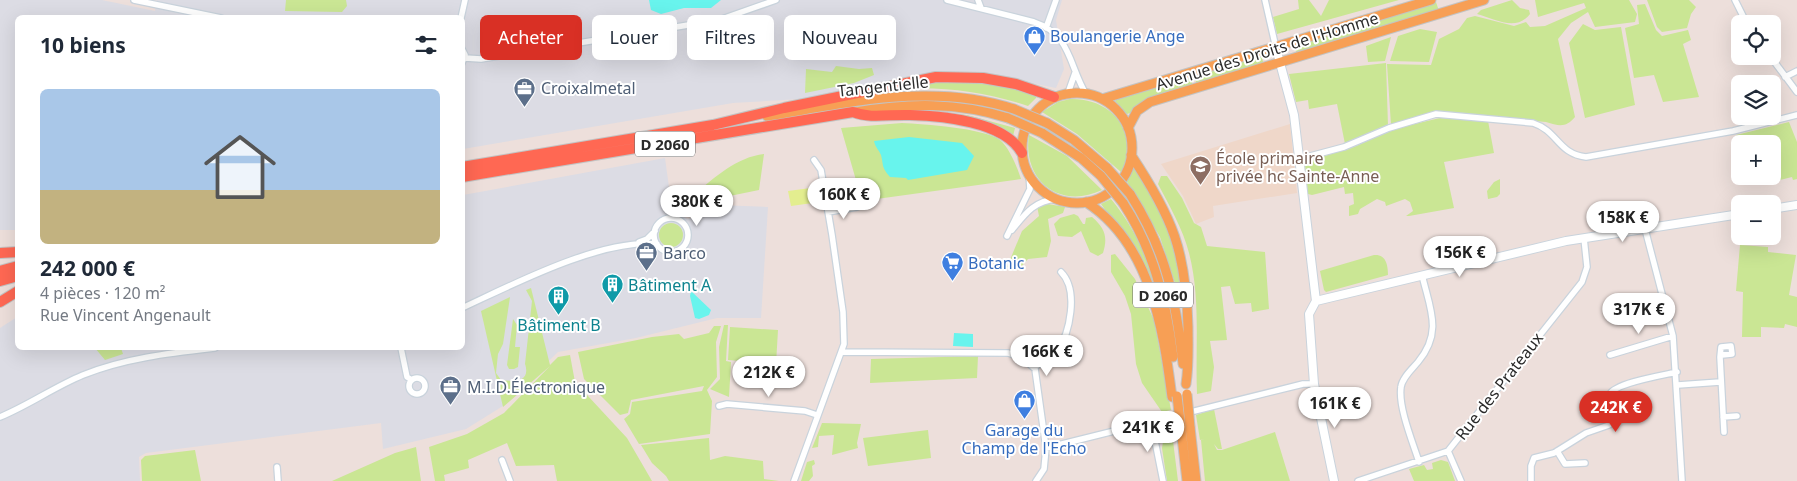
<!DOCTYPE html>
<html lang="fr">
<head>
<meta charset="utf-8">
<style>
  :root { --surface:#fff; --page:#f2f2f3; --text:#1f2937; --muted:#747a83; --accent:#d93025 }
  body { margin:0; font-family:"Noto Sans",sans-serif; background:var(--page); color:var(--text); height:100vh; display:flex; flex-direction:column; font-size:19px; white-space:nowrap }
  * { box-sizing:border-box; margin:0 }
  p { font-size:16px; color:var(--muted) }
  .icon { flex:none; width:28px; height:28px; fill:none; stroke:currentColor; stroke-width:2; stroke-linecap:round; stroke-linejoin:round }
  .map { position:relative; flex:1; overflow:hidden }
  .side { position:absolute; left:15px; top:15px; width:450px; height:335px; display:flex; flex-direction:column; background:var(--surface); border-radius:8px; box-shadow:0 5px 20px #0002 }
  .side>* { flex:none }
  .hud { position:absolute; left:480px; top:15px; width:475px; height:45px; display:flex; gap:10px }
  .fabs { position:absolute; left:1731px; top:15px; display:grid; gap:10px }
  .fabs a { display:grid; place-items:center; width:50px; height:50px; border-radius:8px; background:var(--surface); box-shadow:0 5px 20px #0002; font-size:25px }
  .price { position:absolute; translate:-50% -42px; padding:0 11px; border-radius:18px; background:#fff; color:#222; font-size:16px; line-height:32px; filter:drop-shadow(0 1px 2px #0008) }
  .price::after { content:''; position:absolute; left:50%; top:30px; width:15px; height:11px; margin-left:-8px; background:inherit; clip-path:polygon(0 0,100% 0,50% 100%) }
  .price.active { background:var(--accent); color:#fff }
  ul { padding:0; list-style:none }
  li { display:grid; align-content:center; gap:10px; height:265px; padding:0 25px }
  li span { display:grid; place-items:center; height:155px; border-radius:8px; color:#555 }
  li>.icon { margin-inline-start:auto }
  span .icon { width:90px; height:90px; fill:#fffc; stroke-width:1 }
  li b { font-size:21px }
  h2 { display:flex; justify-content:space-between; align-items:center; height:60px; padding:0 25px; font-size:21px }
  .pill { padding:0 18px; border-radius:8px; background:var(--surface); box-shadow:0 5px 20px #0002; font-size:18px; line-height:45px }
  .pill.active { background:var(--accent); color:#fff }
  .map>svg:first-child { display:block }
  .industrial { fill:#dcdce4 }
  .education { fill:#efd7c9 }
  .green { fill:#cae694 }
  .pitch { fill:#e3ee8f }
  .water { fill:#68f4ed }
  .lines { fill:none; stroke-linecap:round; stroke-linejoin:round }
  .street-casing { stroke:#c9d3dc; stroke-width:8 }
  .secondary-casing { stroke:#c9d3dc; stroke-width:10 }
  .primary-casing { stroke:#c3c3c3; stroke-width:11 }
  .highway-casing { stroke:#c3c3c3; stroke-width:12 }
  .street { stroke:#fff; stroke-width:5.5 }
  .secondary { stroke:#fff; stroke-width:8 }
  .primary { stroke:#f79f55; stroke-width:9 }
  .highway { stroke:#ff6853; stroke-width:10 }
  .primary-bridge-casing { stroke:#c3c3c3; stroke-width:11; stroke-linecap:butt }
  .primary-bridge { stroke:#f79f55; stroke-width:9 }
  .labels { text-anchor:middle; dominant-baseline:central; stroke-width:4; stroke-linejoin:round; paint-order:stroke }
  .shield { fill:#fff; stroke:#6a6a6a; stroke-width:1 }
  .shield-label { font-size:15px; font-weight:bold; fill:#2a2a2a }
  .shop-label { font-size:16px; fill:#366cbe; stroke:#fff; text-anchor:start }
  .street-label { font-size:16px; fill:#2a2a2a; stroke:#fff }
  .service-label { font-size:16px; fill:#4e5e75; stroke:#fff; text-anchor:start }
  .education-label { font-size:16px; fill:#785e54; stroke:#fff; text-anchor:start }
  .culture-label { font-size:16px; fill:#0d838f; stroke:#fff; text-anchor:start }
</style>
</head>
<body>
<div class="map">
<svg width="1797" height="481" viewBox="0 0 1797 481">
  <rect width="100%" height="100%" fill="#eddfdb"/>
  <!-- industrial -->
  <path class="industrial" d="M0 0H102L155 11 157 0H1062L1056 20 1064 69 1056 88 987 74 819 98 733 103 463 149 462 18H18L17 230H0Z
    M665 158 672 209 688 219 718 205 768 207 761 318H717L636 338 558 352 503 406 466 429 383 449 381 423 146 453 139 457 140 481H0V328L17 317 18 348H462L463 195Z"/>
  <!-- education -->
  <path class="education" d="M1290 124 1297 193 1213 206 1214 217 1196 224 1183 196 1161 164Z"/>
  <!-- green -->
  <path class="green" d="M286 0H346L347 6 342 12 285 11Z
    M1298 0H1309L1321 16 1329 0H1399L1277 34 1273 17 1299 9Z
    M1512 0 1520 8 1529 10 1530 14C1516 32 1495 19 1477 14L1481 10Z
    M1535 0H1629L1637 14 1635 22 1595 27 1588 12 1571 23 1558 39 1575 117C1566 128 1559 126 1546 122L1436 112 1391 125 1387 64 1431 65 1439 39 1459 29 1467 18 1475 16 1514 26 1526 22 1530 27 1545 26 1586 8 1584 3 1538 17Z
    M1647 0H1689L1696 7 1691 14 1687 28 1662 32 1657 27Z
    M1436 2 1439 11 1297 54 1294 46Z
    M1645 4 1656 30 1662 36 1688 30 1691 40 1683 44 1699 97 1663 102 1654 75 1634 78 1625 28 1639 24 1637 5Z
    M1583 24 1595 30 1621 27 1635 105 1585 118 1569 43Z
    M1420 29 1437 32 1429 62 1390 61 1398 36Z
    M1391 37 1385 61 1368 62 1366 46Z
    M1261 56 1264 64 1197 85 1194 76Z
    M1386 63 1388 126 1345 144 1337 104 1309 109 1308 100 1296 102 1289 74Z
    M836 66 859 69 872 68 874 75 854 83 805 93 806 69 832 72Z
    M1190 77 1193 86 1143 101 1130 113 1127 114 1115 101 1118 99Z
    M951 80 1004 84 1036 95V98L1028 106C986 92 943 86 899 89Z
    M1070 99C1098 98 1125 114 1127 145 1127 155 1126 164 1121 172L1077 134 1042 112 1058 102Z
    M920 111 967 115 1015 128 1013 136 1003 129Z
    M1440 118 1488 121 1494 153 1444 162 1454 208 1409 216H1406L1413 211 1410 202 1405 199 1386 206 1385 202 1377 199 1360 209 1358 214 1349 216V206L1354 204 1353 193 1345 194 1344 187 1312 195 1308 194 1305 165 1312 160 1356 146 1393 129Z
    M1789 122 1797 142V179L1793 180 1792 177 1768 183 1766 176H1772V144H1740V146L1736 135Z
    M902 123C924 124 983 128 1000 140 1009 147 1018 169 1021 179L862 201 841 128Z
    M1029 135 1067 156 1102 190C1060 210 1022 181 1029 135Z
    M764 154 759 190 715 199 699 200 695 194C715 177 737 157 764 154Z
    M1134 166 1161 210 1178 255 1185 314 1160 237 1126 180Z
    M1161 176H1167L1182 198 1194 223 1201 227 1207 246 1265 252 1269 309 1252 312 1251 303 1235 304 1230 286 1221 287 1227 340 1210 341 1214 367 1211 391 1197 394C1195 347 1201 299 1189 253 1183 229 1169 205 1158 184Z
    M1500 179V194L1497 197 1488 199 1487 191 1494 182Z
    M1111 199C1135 228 1148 259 1158 295L1134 250 1101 204Z
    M1042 203 1065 207 1063 213 1048 219 1051 241 1047 257 1028 259 1020 268 1007 267 1022 231 1039 216 1037 206Z
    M1074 214 1078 216 1083 224H1085L1086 218 1092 217C1105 228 1108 237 1103 253L1098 256 1090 252 1081 231 1072 237 1058 236 1054 224 1060 218Z
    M659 235a12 12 0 1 1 24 0a12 12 0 1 1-24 0Z
    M1740 245 1768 247V252L1796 255 1789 295 1797 297V327L1785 324 1784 328 1761 327V337H1742L1743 292 1736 291Z
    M1115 254 1135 279 1154 320 1171 410 1162 412 1142 383 1136 364 1131 314 1125 296 1111 272V255Z
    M1374 255C1386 254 1388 265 1388 275L1326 292 1324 290 1320 271 1323 270Z
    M531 288 550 365 558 357 570 355 575 382 627 438 652 481H557L554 465 516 466 507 443 468 460 469 468 444 475 445 481H435L429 447 467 434 504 413 550 366 503 407 481 311 510 297 503 344 498 354 496 373 501 380C514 382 531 382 525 364L532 301 526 290Z
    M513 319 517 325 515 347H520L518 367 514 369H509L507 365Z
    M724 325H728L726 361 731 362 729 397 710 389 720 379 719 347Z
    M714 326H721L716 342 717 377 707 390 712 401 710 434 639 444 624 419 630 414 632 402 702 391 704 386 631 400 628 413 620 415 584 379 578 352 652 337 679 334 684 339 709 333Z
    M730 327 778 330 776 364 728 360Z
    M95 348H121L123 354 105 360Z
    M978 356 977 378 870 383 871 359Z
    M1214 409 1222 449H1218L1214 444 1217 450H1222L1275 432 1290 481H1205L1201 440 1204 439 1200 440 1196 415Z
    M822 423 861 424 857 443 858 448 832 455 834 435 819 436 818 447 812 448Z
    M1165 429 1172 433 1178 481H1167L1162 448Z
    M928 430 931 458 868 466 863 438Z
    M709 438 710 460 725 456 763 461 764 479 779 481H669L666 476 652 463 641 445Z
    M416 447 421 481H332L395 453Z
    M195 450 201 481H142L141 460 145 456Z
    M814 460 815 464 812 466 813 476 809 481H801L807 462Z
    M1441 460 1448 462 1455 481H1414L1409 469 1424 465 1427 470 1433 469 1432 463Z"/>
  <!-- pitch -->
  <path class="pitch" d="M818 187 820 202 791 206 788 191Z"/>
  <!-- water -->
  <path class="water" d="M649 0H721L711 8H684L661 14 651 10Z
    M909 137 962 143 974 156 967 170 908 180 906 178 890 177C881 166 884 167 881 155 879 150 875 147 874 141Z
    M691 291 711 310 709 315 699 319 695 318 690 296Z
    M954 333 973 334V347L953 346Z"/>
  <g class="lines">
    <defs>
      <path id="street" d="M134 0 221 18
        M947 0 1034 22C1071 34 1069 66 1086 94
        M978 0 981 8
        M1265 0 1276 48
        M1735 0 1747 24
        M461 18 465 0
        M1046 28 1056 0
        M462 49 465 55 462 63
        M1770 56 1797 92
        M465 58 481 59 719 20 776 0
        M1785 77 1797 71
        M1068 93 1075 73
        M1299 159 1344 147 1389 128 1436 114 1533 123C1558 131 1558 154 1586 157L1733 131 1797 115
        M828 212 857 207
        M654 235a17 17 0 1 1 34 0a17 17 0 1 1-34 0Z
        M1645 229 1673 336 1682 481
        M1012 230C1025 214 1034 201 1056 199
        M1007 236 1030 189 1029 175
        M639 242 647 239 655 231
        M462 308C514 284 600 239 657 244
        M401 348 407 377 412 380
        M843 352 1008 353 1022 357 1035 369 1046 448
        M1610 355 1673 336
        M1722 355 1732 354 1731 346 1721 347 1720 357 1724 432
        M1034 367C1041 363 1052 359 1057 352 1070 333 1079 290 1061 272
        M409 386a8 8 0 1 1 16 0a8 8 0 1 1-16 0Z
        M1678 385 1720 382
        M719 406 727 404 805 411 817 415
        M0 417C29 405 54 387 83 375 125 358 171 353 215 348
        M1723 417 1737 416
        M1151 421 1163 481
        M1448 451 1461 481
        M1557 451 1565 464 1585 463
        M502 460 510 481
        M1419 462C1413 443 1398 407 1401 387 1402 378 1412 369 1418 362 1443 332 1430 309 1422 275
        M277 467 278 481
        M794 481 844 344 843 312 832 235 821 170 814 160
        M1036 481 1044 469 1046 448 1303 384H1314
        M1358 481 1448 451 1582 282 1587 267 1584 238
        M1531 481V466L1534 458 1554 453 1586 433 1609 425C1613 415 1605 404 1610 394 1615 383 1664 375 1677 372"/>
      <path id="secondary" d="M1276 48 1294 115 1316 301 1309 314 1314 384 1334 481
        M1772 209 1797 205
        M1316 301 1566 241 1740 214"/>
      <path id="primary" d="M1022 148a55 55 0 1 1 110 0a55 55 0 1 1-110 0Z
        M1102 99 1431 0
        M856 112C908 103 957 102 1008 118
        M767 116C849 103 932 82 1014 109
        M1047 123 1074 140 1107 168
        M1128 128 1137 111 1150 102 1484 0
        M1042 133 1081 158 1101 176
        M1131 155C1173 218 1186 251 1188 327 1188 346 1189 365 1186 384
        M1130 194C1166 250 1176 300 1183 364
        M1086 202C1150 243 1163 327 1172 397
        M1123 203C1154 250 1166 301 1173 357
        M1190 427 1196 481
        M1181 429 1187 481"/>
      <path id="highway" d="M462 167 713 125 784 108 936 77 983 78 1016 84 1054 97
        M462 177 853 112C871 119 890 114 910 115 942 116 1004 121 1022 153
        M0 253 18 252
        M0 271 18 266
        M0 281 18 276
        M0 302 18 291"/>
    </defs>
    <!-- street casing -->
    <use href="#street" class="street-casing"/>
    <!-- secondary casing -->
    <use href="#secondary" class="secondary-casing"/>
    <!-- primary casing -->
    <use href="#primary" class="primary-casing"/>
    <!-- highway casing -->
    <use href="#highway" class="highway-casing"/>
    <!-- street -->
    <use href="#street" class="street"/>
    <!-- secondary -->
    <use href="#secondary" class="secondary"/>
    <!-- primary -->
    <use href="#primary" class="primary"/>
    <!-- highway -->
    <use href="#highway" class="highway"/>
    <defs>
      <path id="primary-bridge" d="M1014 109 1047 123
        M1008 118 1042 133
        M1107 168 1130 194
        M1101 176 1123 203
        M1187 394 1190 427
        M1177 396 1181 429"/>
    </defs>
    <!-- primary-bridge casing -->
    <use href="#primary-bridge" class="primary-bridge-casing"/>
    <!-- primary-bridge -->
    <use href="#primary-bridge" class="primary-bridge"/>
  </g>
  <!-- icons -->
  <defs>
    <symbol id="shop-pin" viewBox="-11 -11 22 30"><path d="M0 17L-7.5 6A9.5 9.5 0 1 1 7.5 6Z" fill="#3f7fe0" stroke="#fff"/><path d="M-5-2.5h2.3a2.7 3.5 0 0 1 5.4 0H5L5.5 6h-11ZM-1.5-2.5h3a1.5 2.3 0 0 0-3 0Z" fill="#fff"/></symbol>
    <symbol id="office-pin" viewBox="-11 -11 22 30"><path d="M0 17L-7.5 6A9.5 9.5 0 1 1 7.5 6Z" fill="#5c6f8a" stroke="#fff"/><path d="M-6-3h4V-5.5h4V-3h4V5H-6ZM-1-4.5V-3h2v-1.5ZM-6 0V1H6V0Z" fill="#fff"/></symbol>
    <symbol id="school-pin" viewBox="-11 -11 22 30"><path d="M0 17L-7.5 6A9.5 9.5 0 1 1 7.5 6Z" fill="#8d6e63" stroke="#fff"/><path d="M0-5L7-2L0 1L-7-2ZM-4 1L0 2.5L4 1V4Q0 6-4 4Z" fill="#fff"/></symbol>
    <symbol id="supermarket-pin" viewBox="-11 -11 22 30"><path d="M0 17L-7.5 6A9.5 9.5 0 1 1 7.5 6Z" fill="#3f7fe0" stroke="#fff"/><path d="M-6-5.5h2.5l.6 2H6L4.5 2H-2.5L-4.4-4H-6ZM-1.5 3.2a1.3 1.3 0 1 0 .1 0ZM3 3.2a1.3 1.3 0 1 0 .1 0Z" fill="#fff"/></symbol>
    <symbol id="building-pin" viewBox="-11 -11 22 30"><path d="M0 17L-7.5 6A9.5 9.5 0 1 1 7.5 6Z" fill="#0f9aa8" stroke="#fff"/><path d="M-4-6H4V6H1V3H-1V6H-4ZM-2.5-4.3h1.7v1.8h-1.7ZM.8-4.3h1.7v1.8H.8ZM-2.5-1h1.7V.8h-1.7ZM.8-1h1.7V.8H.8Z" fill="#fff"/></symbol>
  </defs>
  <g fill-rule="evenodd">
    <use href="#shop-pin" x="1022" y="24" width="25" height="34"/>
    <use href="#office-pin" x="512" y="76" width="25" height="34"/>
    <use href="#school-pin" x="1188" y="154" width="25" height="34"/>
    <use href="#office-pin" x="634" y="240" width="25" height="34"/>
    <use href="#supermarket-pin" x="940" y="250" width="25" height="34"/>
    <use href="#building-pin" x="600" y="272" width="25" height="34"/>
    <use href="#building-pin" x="546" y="284" width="25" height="34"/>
    <use href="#office-pin" x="438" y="374" width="25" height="34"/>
    <use href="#shop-pin" x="1012" y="388" width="25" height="34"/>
  </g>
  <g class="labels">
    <!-- shield labels -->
    <g class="shield">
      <rect x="635" y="131.5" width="60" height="25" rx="4"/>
      <rect x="1133" y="282.5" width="60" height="25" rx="4"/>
    </g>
    <g class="shield-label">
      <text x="665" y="144">D 2060</text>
      <text x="1163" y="295">D 2060</text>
    </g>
    <!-- shop labels -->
    <g class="shop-label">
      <text x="1050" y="36">Boulangerie Ange</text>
      <text x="968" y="263">Botanic</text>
      <text x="1024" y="430" text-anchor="middle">Garage du<tspan x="1024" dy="18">Champ de l'Echo</tspan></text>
    </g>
    <!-- street labels -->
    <g class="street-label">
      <text transform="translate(1267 51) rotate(-17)">Avenue des Droits de l'Homme</text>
      <text transform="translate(883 86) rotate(-6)">Tangentielle</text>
      <text transform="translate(1499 386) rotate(-52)">Rue des Prateaux</text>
    </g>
    <!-- service labels -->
    <g class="service-label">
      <text x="541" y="88">Croixalmetal</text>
      <text x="663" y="253">Barco</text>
      <text x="467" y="387">M.I.D.Électronique</text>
    </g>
    <!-- education labels -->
    <g class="education-label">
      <text x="1216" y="158">École primaire<tspan x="1216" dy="18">privée hc Sainte-Anne</tspan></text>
    </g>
    <!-- culture labels -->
    <g class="culture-label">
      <text x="628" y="285">Bâtiment A</text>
      <text x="559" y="325" text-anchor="middle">Bâtiment B</text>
    </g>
  </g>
</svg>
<div class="fabs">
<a><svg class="icon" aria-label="locate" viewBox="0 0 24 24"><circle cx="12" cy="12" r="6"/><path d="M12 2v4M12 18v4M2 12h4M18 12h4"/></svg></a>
<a><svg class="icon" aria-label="layers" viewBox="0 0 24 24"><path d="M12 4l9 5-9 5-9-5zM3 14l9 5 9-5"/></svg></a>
<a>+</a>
<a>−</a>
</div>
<b class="price" style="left:844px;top:220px">160K €</b>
<b class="price" style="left:697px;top:227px">380K €</b>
<b class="price" style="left:1623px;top:243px">158K €</b>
<b class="price" style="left:1460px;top:278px">156K €</b>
<b class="price" style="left:1639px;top:335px">317K €</b>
<b class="price" style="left:1047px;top:377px">166K €</b>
<b class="price" style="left:769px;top:398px">212K €</b>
<b class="price" style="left:1335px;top:429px">161K €</b>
<b class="price active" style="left:1616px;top:433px">242K €</b>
<b class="price" style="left:1148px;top:453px">241K €</b>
<div class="hud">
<a class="pill active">Acheter</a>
<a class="pill">Louer</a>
<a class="pill">Filtres</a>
<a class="pill">Nouveau</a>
</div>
<section class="side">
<h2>10 biens<svg class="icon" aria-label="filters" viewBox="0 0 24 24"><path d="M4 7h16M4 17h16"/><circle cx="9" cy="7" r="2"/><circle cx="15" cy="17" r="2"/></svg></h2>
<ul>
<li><span style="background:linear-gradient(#a9c7e8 65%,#c2b280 0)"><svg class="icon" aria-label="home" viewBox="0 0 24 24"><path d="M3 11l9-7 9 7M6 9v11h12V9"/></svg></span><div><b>242 000 €</b><p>4 pièces · 120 m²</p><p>Rue Vincent Angenault</p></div></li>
</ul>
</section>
</div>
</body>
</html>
